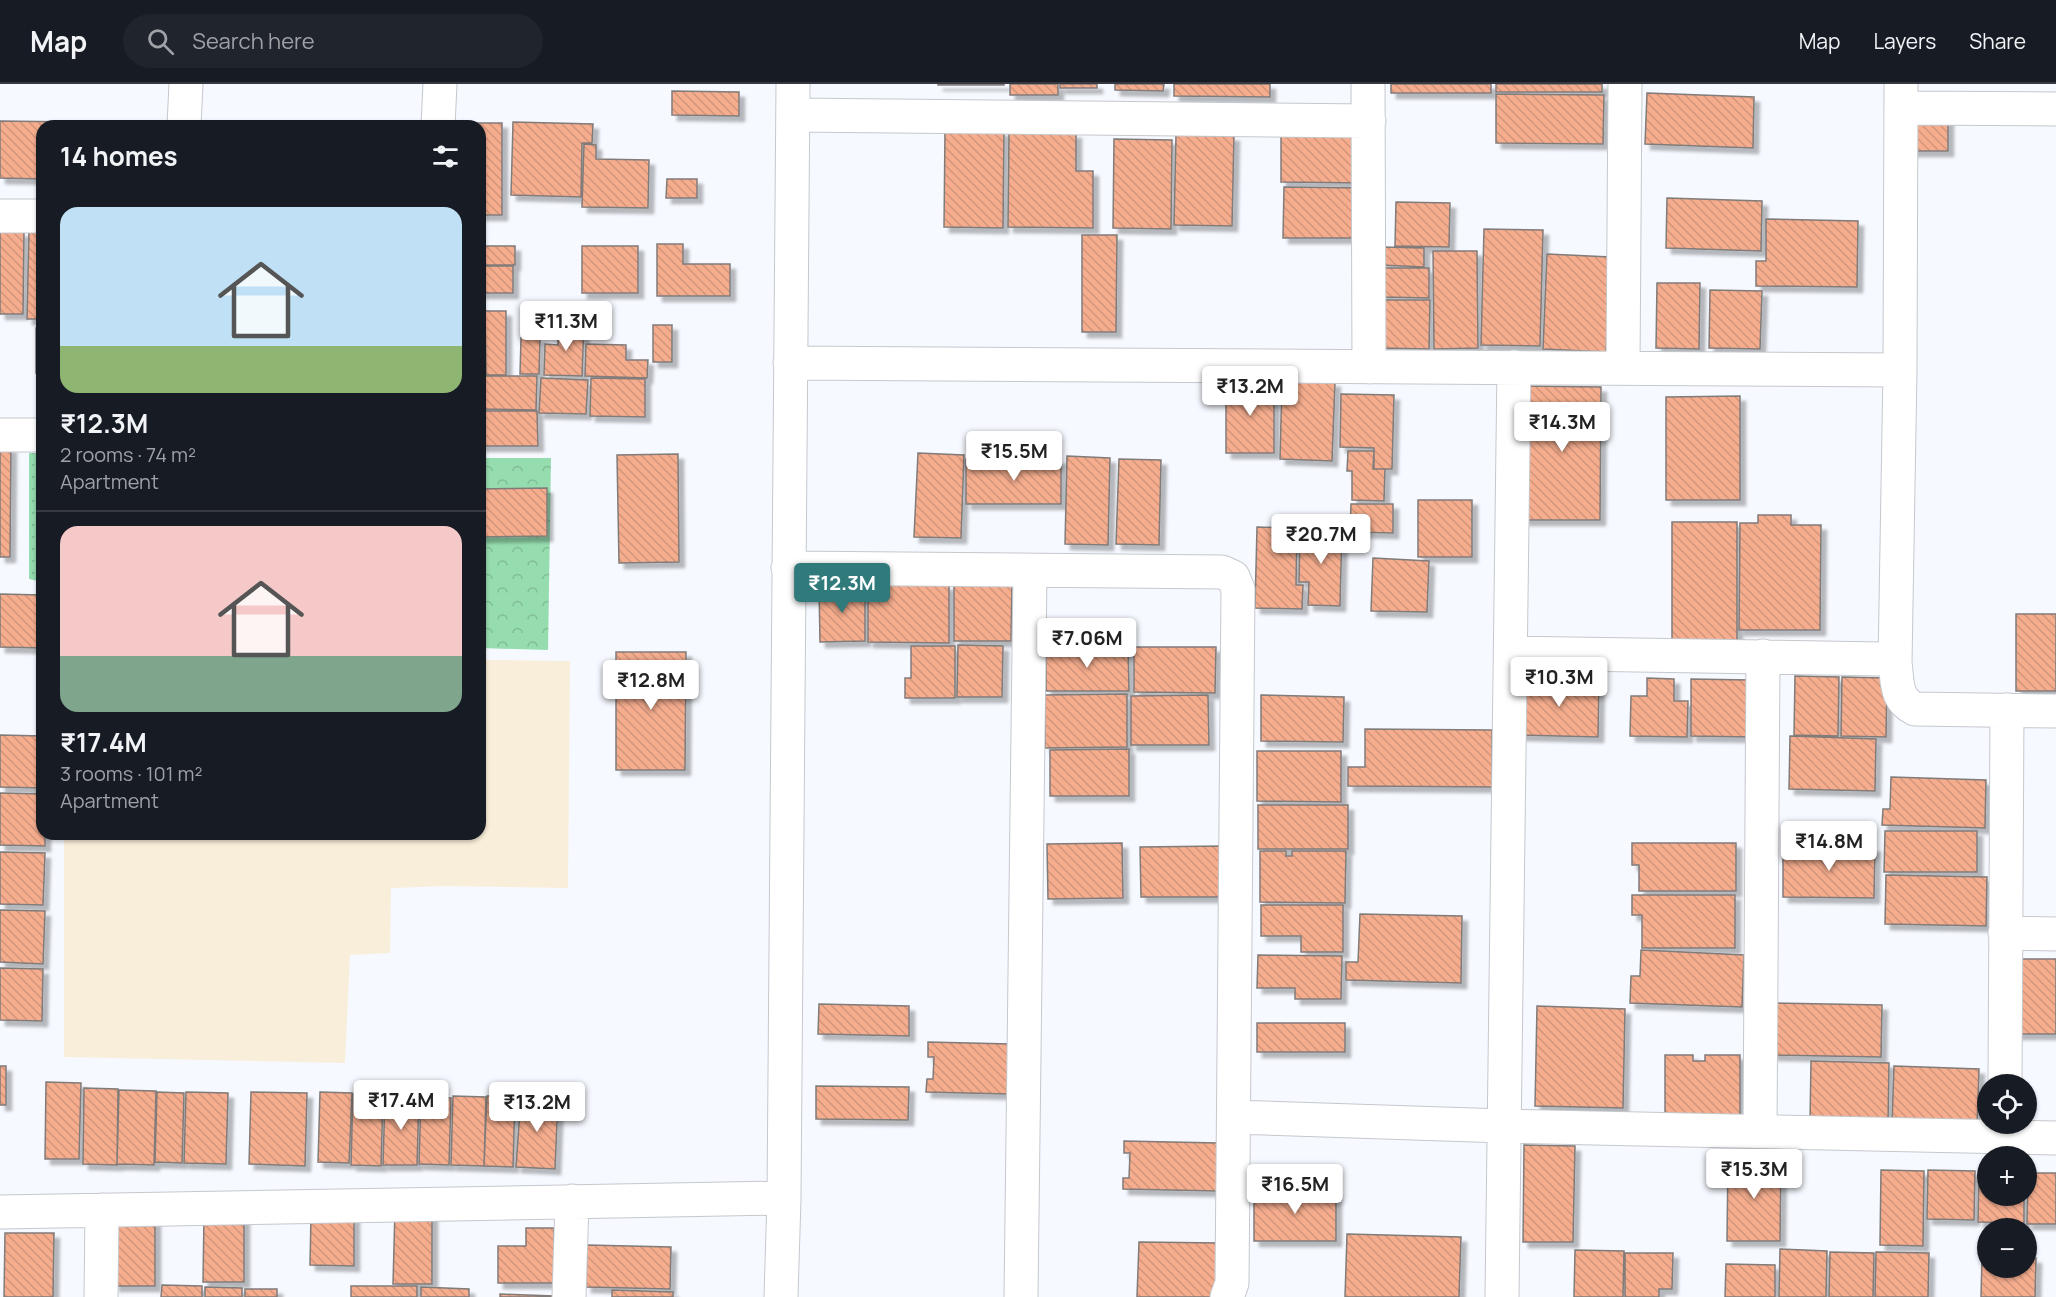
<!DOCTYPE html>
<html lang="en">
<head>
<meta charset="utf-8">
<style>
  :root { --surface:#171b24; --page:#20242c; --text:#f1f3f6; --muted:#9ea1a6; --line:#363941; --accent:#307a7b }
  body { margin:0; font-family:Manrope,sans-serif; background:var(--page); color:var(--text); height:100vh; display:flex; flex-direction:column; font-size:22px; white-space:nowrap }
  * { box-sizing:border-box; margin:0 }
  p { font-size:20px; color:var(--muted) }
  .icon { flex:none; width:33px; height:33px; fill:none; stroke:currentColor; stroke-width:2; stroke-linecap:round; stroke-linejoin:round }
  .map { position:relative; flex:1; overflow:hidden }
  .sheet { position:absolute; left:36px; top:36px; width:450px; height:720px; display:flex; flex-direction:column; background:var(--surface); border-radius:18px; box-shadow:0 2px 4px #0004 }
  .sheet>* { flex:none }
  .fabs { position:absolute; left:1977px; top:990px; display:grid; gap:12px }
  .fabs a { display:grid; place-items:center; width:60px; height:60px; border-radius:50%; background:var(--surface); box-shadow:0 2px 4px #0004; font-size:30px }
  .price { position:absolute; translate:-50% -51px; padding:0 14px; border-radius:6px; background:#fff; color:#222; font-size:20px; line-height:39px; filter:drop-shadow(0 2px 3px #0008) }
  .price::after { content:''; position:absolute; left:50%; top:36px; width:18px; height:14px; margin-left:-9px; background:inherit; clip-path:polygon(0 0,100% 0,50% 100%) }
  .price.on { background:var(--accent); color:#fff }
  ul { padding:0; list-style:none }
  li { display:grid; align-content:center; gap:12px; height:318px; padding:0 24px }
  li+li { border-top:2px solid var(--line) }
  li span { display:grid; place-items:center; height:186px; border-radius:18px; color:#555 }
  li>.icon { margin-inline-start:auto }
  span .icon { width:108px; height:108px; fill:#fffc; stroke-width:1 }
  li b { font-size:26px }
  h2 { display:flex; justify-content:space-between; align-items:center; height:72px; padding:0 24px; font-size:26px }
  header { display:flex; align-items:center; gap:36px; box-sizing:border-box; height:84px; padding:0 30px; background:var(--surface); border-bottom:2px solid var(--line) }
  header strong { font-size:28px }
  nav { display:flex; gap:33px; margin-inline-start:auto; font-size:21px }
  .search { width:420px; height:54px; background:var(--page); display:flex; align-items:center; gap:15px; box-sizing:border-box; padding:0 21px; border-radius:33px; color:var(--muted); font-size:22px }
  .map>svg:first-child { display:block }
  .industrial { fill:#f9eed9 }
  .grass { fill:url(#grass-dots) }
  .forest { fill:url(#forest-crowns) }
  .building { fill:url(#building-back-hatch); stroke:#817b79; stroke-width:1.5; filter:url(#shadow) }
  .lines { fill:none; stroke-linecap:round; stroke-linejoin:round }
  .minor-casing { stroke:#c5c8cd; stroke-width:35 }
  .minor { stroke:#fff; stroke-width:33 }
</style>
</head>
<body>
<header>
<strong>Map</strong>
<div class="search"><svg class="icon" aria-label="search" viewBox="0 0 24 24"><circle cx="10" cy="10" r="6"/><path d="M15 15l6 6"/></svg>Search here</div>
<nav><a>Map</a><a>Layers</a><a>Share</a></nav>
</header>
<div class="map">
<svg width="2056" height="1213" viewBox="0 0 2056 1213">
  <defs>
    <pattern id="grass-dots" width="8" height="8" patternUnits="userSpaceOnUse" patternTransform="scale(1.5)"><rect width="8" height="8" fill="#95dcae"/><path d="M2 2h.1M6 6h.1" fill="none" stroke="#81bd96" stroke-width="1.8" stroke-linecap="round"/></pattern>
    <pattern id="forest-crowns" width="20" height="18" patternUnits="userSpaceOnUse" patternTransform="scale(1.5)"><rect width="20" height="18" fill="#95dcae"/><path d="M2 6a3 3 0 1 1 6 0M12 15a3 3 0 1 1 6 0" fill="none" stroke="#81bd96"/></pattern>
    <pattern id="building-back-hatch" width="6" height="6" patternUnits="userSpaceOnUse" patternTransform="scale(1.5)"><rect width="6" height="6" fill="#f5ad8e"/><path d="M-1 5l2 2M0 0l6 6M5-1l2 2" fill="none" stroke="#d2957b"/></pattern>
    <filter id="shadow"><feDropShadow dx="5.5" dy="5.5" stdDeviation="1.5" flood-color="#0004"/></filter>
  </defs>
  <rect width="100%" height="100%" fill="#f6f9ff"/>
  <!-- industrial -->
  <path class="industrial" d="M480 576 570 577 568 804 445 802 391 804 390 869 350 871 345 979 64 973V750H480Z"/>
  <!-- grass -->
  <path class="grass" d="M29 369H42V498L29 495Z"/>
  <!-- forest -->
  <path class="forest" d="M480 374H551L548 566 480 564Z"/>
  <!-- building -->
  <path class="building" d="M938 0H1004V1H938Z
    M1010 0H1058V11H1010Z
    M1060 0H1097V4H1060Z
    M1115 0H1164L1163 7 1115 6Z
    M1174 0H1270V13L1174 12Z
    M1391 0H1491V9H1391Z
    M1496 0H1602V8H1496Z
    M672 7 739 8V32L672 31Z
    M1647 9 1754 13 1753 64 1645 60Z
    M1496 10 1604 11 1603 60 1496 59Z
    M1909 27H1948V67H1908Z
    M0 37 76 38V42H42V95L0 94Z
    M513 38 593 40 592 59H582L581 113 511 111Z
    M443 39H502V131H480V42H443Z
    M200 40 316 41V42H200Z
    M945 46 1004 47 1003 144 944 143Z
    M1009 49H1076V87H1093V144L1008 143Z
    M1176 51 1234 52 1232 142 1174 141Z
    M1281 51 1364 52 1363 99 1281 98Z
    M1114 55 1172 56 1171 145 1113 144Z
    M584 60 596 61V75L649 76 648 124 582 123Z
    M667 95H697V114H666Z
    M1284 103 1362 104 1361 154H1283Z
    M1667 114 1762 117 1761 167 1666 164Z
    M1396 118 1450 119 1449 163 1395 162Z
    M1766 135 1858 137 1857 203 1756 202V177H1766Z
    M29 145H42V235H27Z
    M1484 145 1543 146 1540 262 1481 261Z
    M0 148H24L23 230H0Z
    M1082 151H1117L1116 248H1082Z
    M657 160H683V180H730V212H657Z
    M480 162H515V181H480Z
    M582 162H638V209H582Z
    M1381 163 1424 164V183L1380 181Z
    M1433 167H1477L1478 264 1434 265Z
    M1547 170 1610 173 1606 268 1543 265Z
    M480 182H513V209H480Z
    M1381 184H1429V214L1380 213Z
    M1657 199H1700L1699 265 1656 264Z
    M1710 206 1762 207 1760 265 1709 264Z
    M1380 216H1430L1429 265 1379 264Z
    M485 227H506V291H486Z
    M558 241H584L582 292 544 291 545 260 558 261Z
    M653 241H672V278H653Z
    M36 244H42V289H36Z
    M521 254H540L539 290H520Z
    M586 260 626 261V276H648L647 294 585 292Z
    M480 292H537L536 326 480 325Z
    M541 294 588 296 586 330 539 329Z
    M591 294 645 295V333L590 332Z
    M1226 297H1274V369H1226Z
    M1282 297 1335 298 1332 377 1280 375Z
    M1524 302 1601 303 1600 436H1523Z
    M1341 310 1394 311 1392 385H1374V364L1340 363Z
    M1740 312V416H1666V313Z
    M480 327H537L538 362H480Z
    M0 363H11L10 473H0Z
    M1348 367H1374L1373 385H1385L1384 417 1352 416V387H1347Z
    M918 369 964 371 961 454 914 453Z
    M678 370 679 478 619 479 617 371Z
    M1067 372 1110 374 1108 461 1065 460Z
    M966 375H1061V420H966Z
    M1119 375 1161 376 1159 461 1116 460Z
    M547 404V452L480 453V405Z
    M1418 416H1472V473H1418Z
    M1351 420H1393V449L1350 448Z
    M1758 431H1791V441H1821L1820 546H1739L1740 439H1758Z
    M1672 438H1737V558H1672Z
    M1257 443 1297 444 1296 501H1303L1302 525 1255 524Z
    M1300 444H1342L1340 522 1308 521 1309 498H1299Z
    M1373 474 1429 477 1427 528 1371 527Z
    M868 500 949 501V559L868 558Z
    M954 500 1012 501 1011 557H954Z
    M819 502H865V557L820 558Z
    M0 510 42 511V564L0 563Z
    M2016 530H2056V607H2016Z
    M958 561 1003 562 1002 613H957Z
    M911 562H955V614H905V594H911Z
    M1046 562H1128L1129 607H1046Z
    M1134 563H1216L1215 609 1134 608Z
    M616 568H686L685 686H616Z
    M1795 592 1839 593 1838 652 1794 651Z
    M1842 593 1887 594 1886 653 1841 652Z
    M1520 594 1599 597 1598 653 1519 651Z
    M1647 594 1674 595V617H1688L1687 653 1630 652 1631 612H1647Z
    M1691 595 1750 596V653L1691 652Z
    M1127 610V663L1045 664V611Z
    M1208 611 1209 661H1131V612Z
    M1261 611 1344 613 1343 658 1261 657Z
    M1365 645 1492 646V703L1348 702V683H1365Z
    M0 651 42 652V704L0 703Z
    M1790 652 1876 655 1875 707 1789 705Z
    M1129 665V712H1050V666Z
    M1257 667H1341V718L1257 717Z
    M1891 693 1986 696 1985 744 1882 741 1883 725H1890Z
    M0 709 42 710V750H45V762L0 761Z
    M1258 721H1348V765H1258Z
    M1885 747H1977V788H1884Z
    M1122 759 1123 814 1048 815 1047 760Z
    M1632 759H1736V807H1639V781H1632Z
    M1783 761 1875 763 1874 814 1783 813Z
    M1222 762 1223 813H1141L1140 763Z
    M1260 767H1286V772H1292V767H1346L1345 819 1260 818Z
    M0 768 45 769 43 821 0 820Z
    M1886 791 1987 793 1986 842 1885 840Z
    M1632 811H1735V864H1642V831H1632Z
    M1261 821H1343V868H1301V852H1261Z
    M0 826 45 827 43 880 0 878Z
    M1360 830 1462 832 1461 899 1346 896V878H1358Z
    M1641 866 1744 871 1742 923 1630 919 1631 892H1640Z
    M1258 871 1342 872 1341 915H1295V904H1257Z
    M2016 875H2056V950H2015Z
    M0 884 43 885 42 937 0 936Z
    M1773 919 1882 921 1881 973 1772 971Z
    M819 920 909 922V952L818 950Z
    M1537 922 1625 925 1623 1024 1535 1022Z
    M1257 939H1345V968H1257Z
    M928 958 1010 960 1008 1010 926 1008 927 995H933L934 973H928Z
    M1665 971H1693V977H1705V971H1740V1033L1665 1034Z
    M1811 977 1889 979 1888 1040 1810 1039Z
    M0 982H6V1021H0Z
    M1894 982 1979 985 1977 1043 1892 1040Z
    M46 998 81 999 79 1075H45Z
    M816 1002 909 1003 908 1036 816 1035Z
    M84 1004 118 1005 117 1081 83 1080Z
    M119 1006 156 1007 154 1081 117 1080Z
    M157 1008 184 1009 182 1079 155 1078Z
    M186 1008 228 1009 226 1080 184 1079Z
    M251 1008 307 1009 305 1082 249 1080Z
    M320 1008 352 1009 349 1079 318 1078Z
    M353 1010 383 1011 381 1082 351 1081Z
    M385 1012 419 1013 417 1081H383Z
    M453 1012 486 1013 484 1082 451 1081Z
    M487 1012H515L513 1083 484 1082Z
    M521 1012 558 1015 555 1085 516 1083Z
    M421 1013 451 1014 449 1081 419 1080Z
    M1124 1057 1218 1059 1217 1107 1123 1105V1094H1129L1130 1069H1124Z
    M1524 1061 1575 1062 1573 1158H1523Z
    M1728 1074 1781 1075 1780 1157H1727Z
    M1881 1086 1924 1087 1923 1162 1880 1161Z
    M1928 1086 1975 1087 1974 1136 1927 1135Z
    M1979 1087H1988V1112H2024V1139L1978 1138Z
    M2028 1089H2056V1140H2027Z
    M1254 1105 1336 1106V1157H1254Z
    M395 1125H432V1200H393Z
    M204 1132H244V1198H203Z
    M311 1132H354V1182L310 1181Z
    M114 1136H155V1202H114Z
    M526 1144H554V1199H498V1162H526Z
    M5 1149H54L53 1213H4Z
    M1347 1150 1461 1153 1459 1213H1345Z
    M1139 1158 1221 1159 1220 1213H1137Z
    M587 1161 671 1163 670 1205 586 1203Z
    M1780 1165 1827 1167 1826 1213H1779Z
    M1575 1166 1624 1167 1623 1213H1574Z
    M1830 1168 1874 1169 1873 1213H1829Z
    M1876 1168 1929 1169 1928 1213H1875Z
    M1625 1169H1673L1672 1205H1659V1213H1625Z
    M1982 1173H1988V1184H2026V1174H2036L2035 1213H1981Z
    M1726 1180 1775 1181V1213H1725Z
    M162 1201 202 1202V1213H161Z
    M351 1202H417V1213H351Z
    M205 1203 242 1204V1213H205Z
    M421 1203 469 1205V1213H421Z
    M245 1205H277V1213H245Z
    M612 1206 673 1208V1213H612Z
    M500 1210 554 1212V1213H500Z"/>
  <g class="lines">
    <defs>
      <path id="minor" d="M1368 0 1369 283
        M1901 24 2056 25
        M793 31 1369 37
        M184 42 186 0
        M438 42 440 0
        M0 132H42
        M790 279 1900 286
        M1623 284 1625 0
        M0 351H42
        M788 484 1222 488 1233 493 1238 505 1232 1199 1227 1213
        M1511 569 1883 575 1895 579C1898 599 1895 615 1915 625L2056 627
        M1895 579 1900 286 1901 0
        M2005 849 2056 850
        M2005 1000 2007 626
        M1234 1033 1504 1042 2056 1054
        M1760 1047 1763 572
        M0 1128 784 1114
        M101 1213 102 1126
        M569 1213 572 1117
        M781 1213 784 1114 793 0
        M1021 1213 1030 487
        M1502 1213 1514 283"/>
    </defs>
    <!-- minor casing -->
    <use href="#minor" class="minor-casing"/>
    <!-- minor -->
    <use href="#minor" class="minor"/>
  </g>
</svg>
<div class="fabs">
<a><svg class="icon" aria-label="locate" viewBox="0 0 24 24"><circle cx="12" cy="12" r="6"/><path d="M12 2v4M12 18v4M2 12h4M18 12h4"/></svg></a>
<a>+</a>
<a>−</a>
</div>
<b class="price" style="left:566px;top:268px">₹11.3M</b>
<b class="price" style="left:1250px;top:333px">₹13.2M</b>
<b class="price" style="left:1562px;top:369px">₹14.3M</b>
<b class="price" style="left:1014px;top:398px">₹15.5M</b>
<b class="price" style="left:1321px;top:481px">₹20.7M</b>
<b class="price on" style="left:842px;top:530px">₹12.3M</b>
<b class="price" style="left:1087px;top:585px">₹7.06M</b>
<b class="price" style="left:1559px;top:624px">₹10.3M</b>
<b class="price" style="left:651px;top:627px">₹12.8M</b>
<b class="price" style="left:1829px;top:788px">₹14.8M</b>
<b class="price" style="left:401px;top:1047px">₹17.4M</b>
<b class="price" style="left:537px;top:1049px">₹13.2M</b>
<b class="price" style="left:1754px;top:1116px">₹15.3M</b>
<b class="price" style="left:1295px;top:1131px">₹16.5M</b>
<section class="sheet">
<h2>14 homes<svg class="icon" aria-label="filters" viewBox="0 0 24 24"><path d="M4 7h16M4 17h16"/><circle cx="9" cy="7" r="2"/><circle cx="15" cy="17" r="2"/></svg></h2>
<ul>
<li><span style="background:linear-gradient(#bfe0f5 75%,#8fb573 0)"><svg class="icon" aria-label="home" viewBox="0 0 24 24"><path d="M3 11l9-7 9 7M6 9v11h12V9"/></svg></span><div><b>₹12.3M</b><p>2 rooms · 74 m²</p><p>Apartment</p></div></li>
<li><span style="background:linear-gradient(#f6c9c9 70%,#7fa58c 0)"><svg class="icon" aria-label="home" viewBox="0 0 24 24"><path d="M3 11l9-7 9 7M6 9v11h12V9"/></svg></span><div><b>₹17.4M</b><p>3 rooms · 101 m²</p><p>Apartment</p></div></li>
</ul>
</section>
</div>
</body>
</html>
